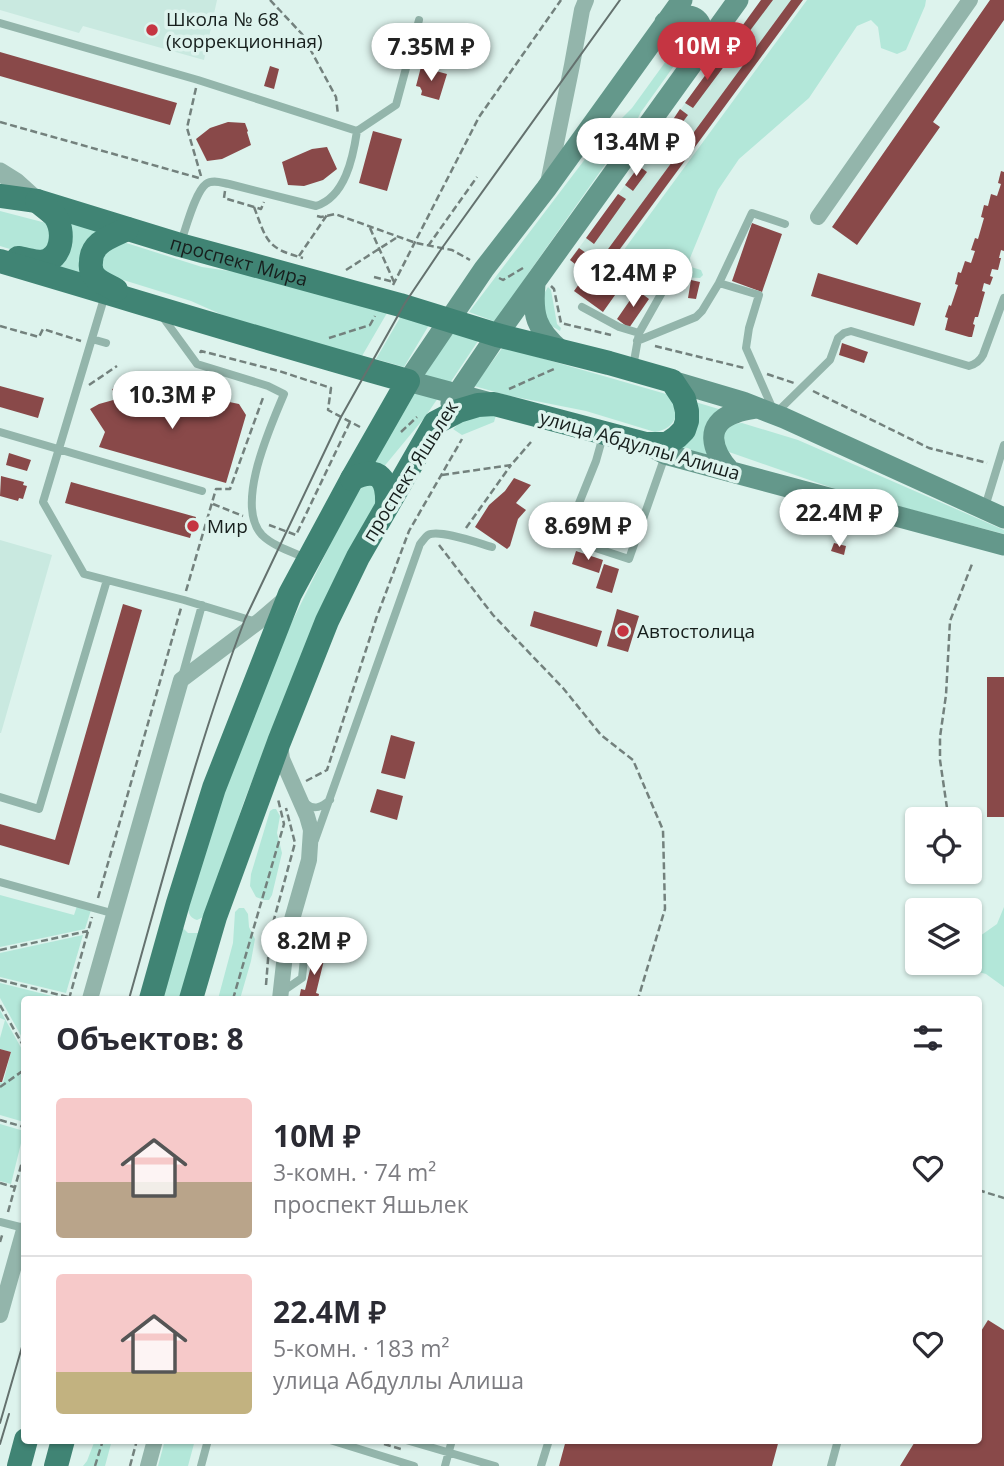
<!DOCTYPE html>
<html lang="ru">
<head>
<meta charset="utf-8">
<style>
  :root { --surface:#fff; --page:#f2f2f3; --text:#2b2b33; --muted:#7c7c81; --line:#e1e1e2; --accent:#c53542 }
  body { margin:0; font-family:"Open Sans",sans-serif; background:var(--page); color:var(--text); height:100vh; display:flex; flex-direction:column; font-size:26px; white-space:nowrap }
  * { box-sizing:border-box; margin:0 }
  p { font-size:23px; color:var(--muted) }
  .icon { flex:none; width:38px; height:38px; fill:none; stroke:currentColor; stroke-width:2; stroke-linecap:round; stroke-linejoin:round }
  .map { position:relative; flex:1; overflow:hidden }
  .panel { position:absolute; left:21px; top:996px; width:961px; height:448px; display:flex; flex-direction:column; background:var(--surface); border-radius:7px; box-shadow:0 2px 5px #0004 }
  .panel>* { flex:none }
  .tools { position:absolute; left:905px; top:807px; display:grid; gap:14px }
  .tools a { display:grid; place-items:center; width:77px; height:77px; border-radius:7px; background:var(--surface); box-shadow:0 2px 5px #0004; font-size:35px }
  .price { position:absolute; translate:-50% -60px; padding:0 16px; border-radius:24px; background:#fff; color:#222; font-size:23px; line-height:46px; filter:drop-shadow(0 2px 4px #0008) }
  .price::after { content:''; position:absolute; left:50%; top:42px; width:21px; height:16px; margin-left:-10px; background:inherit; clip-path:polygon(0 0,100% 0,50% 100%) }
  .price.selected { background:var(--accent); color:#fff }
  ul { padding:0; list-style:none }
  li { display:flex; align-items:center; gap:21px; height:175px; padding:0 35px }
  li+li { border-top:2px solid var(--line) }
  li span { display:grid; place-items:center; flex:none; width:196px; height:140px; border-radius:7px; color:#555 }
  li>.icon { margin-inline-start:auto }
  span .icon { width:84px; height:84px; fill:#fffc; stroke-width:1 }
  li b { font-size:30px }
  h2 { display:flex; justify-content:space-between; align-items:center; height:84px; padding:0 35px; font-size:30px }
  .map>svg:first-child { display:block }
  .built { fill:#c9e9e0 }
  .green { fill:#b3e7d9 }
  .building { fill:#894949 }
  .lines { fill:none; stroke-linecap:round; stroke-linejoin:round }
  .path { stroke:#73817d; stroke-width:2.5; stroke-dasharray:7 3.5; stroke-linecap:butt }
  .service { stroke:#93b5ab; stroke-width:8 }
  .minor { stroke:#93b5ab; stroke-width:16 }
  .tertiary { stroke:#93b5ab; stroke-width:19 }
  .secondary { stroke:#64988b; stroke-width:21 }
  .primary { stroke:#408474; stroke-width:24 }
  .tram { stroke:#64716e; stroke-width:2 }
  .poi-dot { fill:#c53542; stroke:#ddf3ed; stroke-width:2.5 }
  .labels { text-anchor:middle; dominant-baseline:central; stroke-width:7; stroke-linejoin:round; paint-order:stroke }
  .poi-label { font-size:19px; fill:#171f1d; stroke:#ddf3ed; text-anchor:start }
  .street-label { font-size:19px; fill:#171f1d; stroke:#ddf3ed }
</style>
</head>
<body>
<div class="map">
<svg width="1004" height="1466" viewBox="0 0 1004 1466">
  <rect width="100%" height="100%" fill="#ddf3ed"/>
  <!-- built -->
  <path class="built" d="M0 0H217L204 60 83 26 79 33 0 10Z
    M761 0H803L597 281 570 260Z
    M0 540 52 555 1 733H0Z"/>
  <!-- green -->
  <path class="green" d="M807 0H926L925 6 906 50 897 54 881 48 878 27 871 20 857 26 809 98 739 159 718 190 690 258 691 267 701 270 703 275 700 278 680 277 667 271 643 264 630 274 618 270 615 262Z
    M687 32H691L693 36 691 42 641 112 638 118 530 271 496 322 469 312 598 142 632 108Z
    M0 211 50 224 52 246 30 255 0 246Z
    M65 220 102 228C79 241 82 254 85 277L51 267Z
    M120 241 202 267 256 275 387 313 362 356 243 324 191 301 104 274 99 255Z
    M548 287 551 290 557 324 561 328 560 331 550 325 544 316 542 297Z
    M401 316 429 325 404 367 376 359Z
    M451 332 478 341 450 383 425 375Z
    M503 347 666 394 672 398 676 416C672 426 666 430 655 432L586 411 506 395 474 386Z
    M414 392 438 398 425 417 382 469 372 463Z
    M692 401 722 410 709 455 677 447Z
    M496 415 494 422 462 435 453 429 467 416Z
    M742 423 798 440 1004 530V534L844 492 729 452 723 448 722 434 733 424Z
    M369 482 379 490 378 500 286 693 243 804 206 916 197 920C191 918 189 915 188 909L223 795 284 638 360 484Z
    M273 809H276L280 816 277 833 282 853 272 895 269 900H264L256 897 250 886 251 874 270 811Z
    M0 895 74 915 77 906 91 910 85 929 0 947Z
    M1004 907V987L986 974 967 969 957 963 970 962V943L997 924Z
    M239 908H244L248 914 249 927 255 939 251 961 240 999H218L233 943 235 912Z
    M181 926 188 933H202L183 999H161Z
    M83 935 66 993 0 977V953Z
    M0 983 64 999H24V1041L0 998Z
    M0 1010 24 1053V1122L0 1115V1082L3 1083 11 1052 0 1049V1038L5 1020 0 1018Z
    M0 1124 24 1131 11 1184 0 1181Z
    M95 1440H112L105 1466H83L87 1461Z
    M165 1440H195L188 1466H158Z"/>
  <!-- building -->
  <path class="building" d="M761 0H773L734 52 727 47Z
    M791 0H803L606 268 625 281 603 312 574 291 587 273 589 275Z
    M990 0H1004V20L933 122 940 127 857 245 832 227Z
    M0 52 177 103 170 125 0 76Z
    M720 55 728 61 693 108 685 103Z
    M270 66 279 69 274 89 264 86Z
    M421 67 447 74 439 100 421 95 422 91 420 87 416 86Z
    M680 109 688 115 673 135 666 130Z
    M228 122 245 123 248 131 247 132 251 145 222 159 207 161 196 139 210 128Z
    M373 131 402 139 387 191 359 183Z
    M659 138 667 144 653 163 645 157Z
    M327 147 337 169 323 180 304 186 288 185 282 162 312 149Z
    M639 166 647 172 633 191 625 185Z
    M1001 171 1004 172V251L1001 250 999 258H1001L998 270 992 269 990 276 993 277 990 285 984 283 982 291 985 292 978 317H975L973 324 975 325 972 337H969L945 330 948 318 945 317 949 305 951 306 958 285 955 284 958 272 961 273 965 261 971 263 975 251 971 250 975 238 978 239 984 218 981 217 984 205 988 206 991 194 997 196 1001 184 998 183Z
    M618 194 626 199 594 244 586 238Z
    M752 223 782 234 762 292 732 281Z
    M579 248 589 255 580 268 570 260Z
    M818 273 921 303 914 326 811 296Z
    M691 280 700 282 696 299 688 298Z
    M637 290 649 299 629 328 617 319Z
    M842 343 868 352 864 363 839 355Z
    M152 383 163 387 172 392 189 413 215 399 239 404 246 415 226 483 99 447 105 432 90 409 99 404 117 399 112 389 124 387 137 389 149 392Z
    M0 386 44 398 38 418 0 407Z
    M9 453 31 460 27 471 6 465Z
    M1 476 24 482 23 485 27 486 23 499 19 498 18 501 0 496Z
    M514 478 531 485 516 503 526 510 518 519 510 546 507 549 475 527 489 505 505 491Z
    M71 482 196 517 190 538 65 503Z
    M587 519 606 525 599 545 580 539Z
    M834 543 846 546 844 555 831 551Z
    M576 551 603 560 599 573 572 564Z
    M604 564 619 569 612 593 596 588Z
    M123 604 142 610 69 865 0 845V824L55 840Z
    M617 609 639 616 628 652 607 646Z
    M534 611 602 631 597 647 530 626Z
    M987 677H1004V817H987Z
    M391 735 415 742 405 779 381 773Z
    M377 789 403 796 397 820 370 812Z
    M315 949 326 952 316 993 319 994 318 999H299L301 989 305 990Z
    M0 1049 11 1052 2 1082H0Z
    M988 1320 1004 1330V1466H900L916 1440H978V1336Z
    M566 1440H779L772 1466H559Z"/>
  <g class="lines">
    <!-- path -->
    <path class="path" d="M270 0 302 34 336 97 338 115
      M196 88 187 128 201 176
      M0 122 199 178
      M225 191 224 198 261 209 264 202
      M254 207C267 241 266 248 303 258
      M317 216 321 217 335 214 416 243 452 250 470 260
      M370 228 394 282
      M428 246 477 177
      M299 256 327 215
      M346 270 396 238
      M374 277 394 282
      M499 278 503 280 523 268
      M393 285 479 117 561 0
      M551 286 554 289 561 323 611 335
      M0 326 39 337 43 329 81 341
      M329 338 370 325 375 316
      M655 346 744 368
      M200 353 201 351 279 371 331 388 328 410 360 427
      M767 374 794 383
      M89 385 117 366
      M509 389 554 369
      M813 391 929 448 987 463
      M401 432 417 417
      M442 475 511 465 531 442
      M213 504 243 516
      M269 525 296 535 350 422
      M466 528 511 465
      M439 545 493 615 563 688 601 735 633 760 663 830 665 909 638 999
      M186 591 216 489H230L264 395
      M306 781 327 770 376 619 409 531 462 439
      M947 808 940 760V737L946 695 950 621 972 564
      M98 898 181 608
      M0 950 88 931
      M0 980 68 997
      M266 985 270 934 295 843 286 808
      M69 999 92 917
      M233 999 284 824 278 799
      M0 1005 24 1047
      M0 1087 24 1070
      M0 1120 24 1127
      M0 1183 14 1187
      M978 1190 1004 1198
      M8 1212 24 1155
      M0 1242 3 1232
      M384 1444 401 1449
      M95 1466 103 1440
      M130 1466 137 1440"/>
    <!-- service -->
    <path class="service" d="M0 23 198 80 357 131
      M181 242C186 228 195 192 206 184 213 179 222 183 229 184L316 206C345 197 353 158 357 131L396 105 419 20
      M719 283 752 213 785 224
      M105 295 43 502 84 574 184 600 256 622
      M582 307 619 327 639 333
      M162 316 197 364 268 386 284 394C271 426 234 505 262 535 273 546 292 552 306 558
      M92 339 106 343
      M637 341 696 317 702 311 719 283 759 295 749 328 746 348 775 414 830 360 838 338 844 333 851 331 969 366C976 364 980 361 983 355L1004 298
      M633 367 639 333 669 280
      M0 432 202 491
      M603 436 596 461 565 538 629 559 665 456
      M985 507 1004 445
      M182 677 202 605
      M0 797 39 809 107 580
      M305 803C314 811 322 807 330 800
      M315 840 420 544C423 541 424 538 428 535 439 529 478 543 492 547
      M0 882 115 914
      M283 991 302 978 307 930 291 925
      M0 1222 24 1228
      M330 1440 414 1466
      M406 1440 495 1466
      M201 1466 208 1440
      M445 1466 452 1440
      M541 1466 549 1440
      M831 1466 838 1440"/>
    <!-- minor -->
    <path class="minor" d="M548 183 572 65 582 10 586 0
      M818 217 970 0
      M280 745 282 759 307 816 311 830 309 860 287 937 280 999
      M90 999 181 680 258 622 286 598
      M0 1315 24 1230
      M148 1466 155 1440"/>
    <!-- tertiary -->
    <path class="tertiary" d="M0 172 16 182 37 201"/>
    <!-- secondary -->
    <path class="secondary" d="M665 22C670 20 677 17 682 16 703 14 704 32 703 48
      M535 284C532 315 536 329 560 350
      M672 381 743 402 784 418 1004 518
      M451 403 497 335 738 0
      M490 403 408 381 484 269 546 189 682 0
      M646 444 665 454 1004 545
      M730 471C712 451 703 424 735 413 742 410 750 409 757 408"/>
    <!-- primary -->
    <g class="primary">
      <path id="s1" d="M0 196 37 201 180 245 400 305 497 335 609 363 672 381 684 399 687 411V421L684 430 677 437 667 444H646L494 404 478 405 458 411 435 423 358 557 327 621 279 742 215 917 191 999"/>
      <path d="M18 258C25 259 34 262 41 262 63 260 65 231 55 216 50 211 43 206 37 201"/>
      <path d="M0 261C136 301 271 343 408 381L352 479 290 594 214 788 178 903 151 999"/>
      <path d="M116 290C110 286 101 283 96 278 92 274 90 268 91 262 91 242 111 237 127 229"/>
      <path d="M352 479C380 465 388 480 387 506"/>
      <path d="M19 1466 26 1440"/>
      <path d="M56 1466 63 1440"/>
    </g>
    <!-- tram -->
    <path class="tram" d="M129 999C165 872 198 743 245 619L341 417 405 303 442 248 620 0
      M0 1423 24 1340
      M0 1444 9 1414"/>
  </g>
  <!-- markers -->
  <g class="poi-dot">
    <circle cx="152" cy="30" r="7"/>
    <circle cx="193" cy="526" r="7"/>
    <circle cx="623" cy="631" r="7"/>
  </g>
  <g class="labels">
    <!-- poi labels -->
    <g class="poi-label">
      <text x="166" y="19">Школа № 68<tspan x="166" dy="22">(коррекционная)</tspan></text>
      <text x="207" y="526">Мир</text>
      <text x="637" y="631">Автостолица</text>
    </g>
    <!-- street labels -->
    <g class="street-label">
      <text stroke="none"><textPath href="#s1" startOffset="248">проспект Мира</textPath></text>
      <text transform="translate(640 445) rotate(16)">улица Абдуллы Алиша</text>
      <text transform="translate(410 471) rotate(-58)">проспект Яшьлек</text>
    </g>
  </g>
</svg>
<div class="tools">
<a><svg class="icon" aria-label="locate" viewBox="0 0 24 24"><circle cx="12" cy="12" r="6"/><path d="M12 2v4M12 18v4M2 12h4M18 12h4"/></svg></a>
<a><svg class="icon" aria-label="layers" viewBox="0 0 24 24"><path d="M12 4l9 5-9 5-9-5zM3 14l9 5 9-5"/></svg></a>
</div>
<b class="price selected" style="left:707px;top:82px">10M ₽</b>
<b class="price" style="left:431px;top:83px">7.35M ₽</b>
<b class="price" style="left:636px;top:178px">13.4M ₽</b>
<b class="price" style="left:633px;top:309px">12.4M ₽</b>
<b class="price" style="left:172px;top:431px">10.3M ₽</b>
<b class="price" style="left:839px;top:549px">22.4M ₽</b>
<b class="price" style="left:588px;top:562px">8.69M ₽</b>
<b class="price" style="left:314px;top:977px">8.2M ₽</b>
<section class="panel">
<h2>Объектов: 8<svg class="icon" aria-label="filters" viewBox="0 0 24 24"><path d="M4 7h16M4 17h16"/><circle cx="9" cy="7" r="2"/><circle cx="15" cy="17" r="2"/></svg></h2>
<ul>
<li><span style="background:linear-gradient(#f6c9c9 60%,#b9a48a 0)"><svg class="icon" aria-label="home" viewBox="0 0 24 24"><path d="M3 11l9-7 9 7M6 9v11h12V9"/></svg></span><div><b>10M ₽</b><p>3-комн. · 74 m²</p><p>проспект Яшьлек</p></div><svg class="icon" aria-label="heart" viewBox="0 0 24 24"><path d="M12 20l-8-8c-3-5 5-10 8-4 3-6 11-1 8 4z"/></svg></li>
<li><span style="background:linear-gradient(#f6c9c9 70%,#c2b280 0)"><svg class="icon" aria-label="home" viewBox="0 0 24 24"><path d="M3 11l9-7 9 7M6 9v11h12V9"/></svg></span><div><b>22.4M ₽</b><p>5-комн. · 183 m²</p><p>улица Абдуллы Алиша</p></div><svg class="icon" aria-label="heart" viewBox="0 0 24 24"><path d="M12 20l-8-8c-3-5 5-10 8-4 3-6 11-1 8 4z"/></svg></li>
</ul>
</section>
</div>
</body>
</html>
